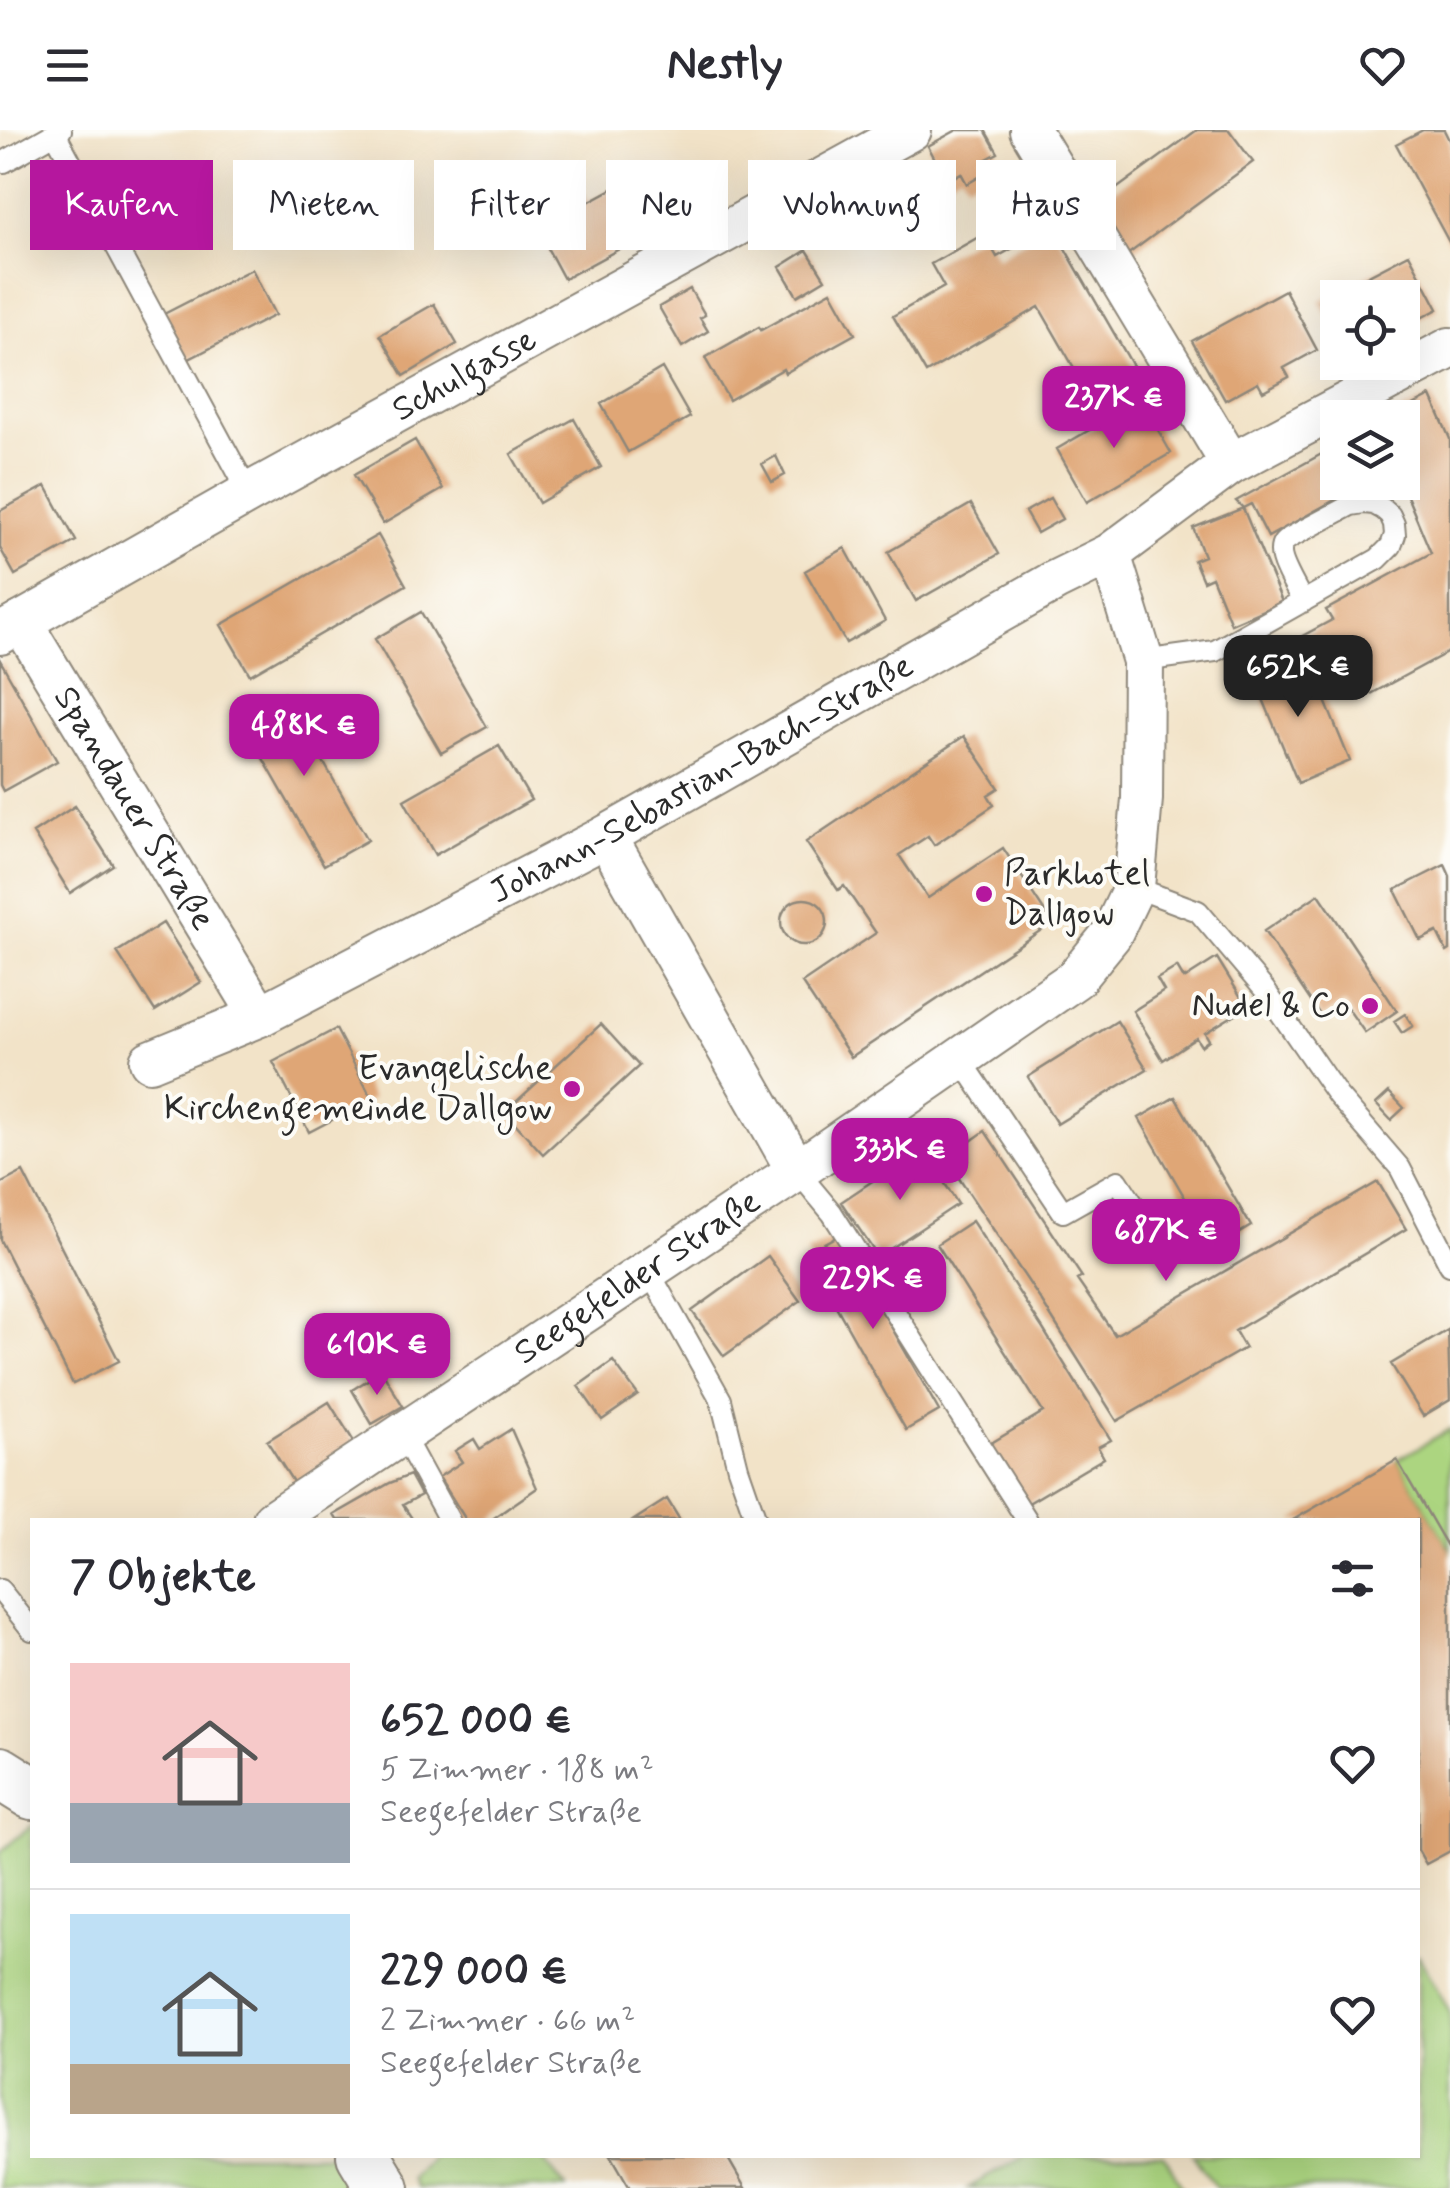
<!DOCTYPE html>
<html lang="de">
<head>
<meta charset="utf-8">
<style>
  :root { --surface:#fff; --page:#f7f7f7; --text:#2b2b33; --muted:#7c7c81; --line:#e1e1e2; --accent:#b5179e }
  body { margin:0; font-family:Mynerve,sans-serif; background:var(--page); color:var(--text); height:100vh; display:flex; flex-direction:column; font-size:38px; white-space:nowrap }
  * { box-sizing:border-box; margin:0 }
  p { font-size:32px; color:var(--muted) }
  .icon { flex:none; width:55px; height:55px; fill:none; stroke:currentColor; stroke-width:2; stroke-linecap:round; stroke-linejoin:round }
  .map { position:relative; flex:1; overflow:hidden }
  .details { position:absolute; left:30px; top:1388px; width:1390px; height:640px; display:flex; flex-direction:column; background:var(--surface); border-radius:0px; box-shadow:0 10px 40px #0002 }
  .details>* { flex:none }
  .guide { position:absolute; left:30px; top:30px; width:1390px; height:90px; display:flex; gap:20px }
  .controls { position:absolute; left:1320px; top:150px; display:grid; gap:20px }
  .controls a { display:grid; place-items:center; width:100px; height:100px; border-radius:0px; background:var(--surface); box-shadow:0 10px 40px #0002; font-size:50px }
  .price { position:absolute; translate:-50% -85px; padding:0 22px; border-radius:20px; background:var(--accent); color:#fff; font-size:32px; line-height:65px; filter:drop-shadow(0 2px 5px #0008) }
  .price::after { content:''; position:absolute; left:50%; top:60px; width:30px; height:22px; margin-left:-15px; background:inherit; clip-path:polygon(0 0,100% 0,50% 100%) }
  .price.current { background:#222; color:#fff }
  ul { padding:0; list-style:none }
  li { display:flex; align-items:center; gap:30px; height:250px; padding:0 40px }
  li+li { border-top:2px solid var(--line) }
  li span { display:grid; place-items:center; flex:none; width:280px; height:200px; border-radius:0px; color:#555 }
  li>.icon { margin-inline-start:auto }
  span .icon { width:120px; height:120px; fill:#fffc; stroke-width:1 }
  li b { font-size:42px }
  h2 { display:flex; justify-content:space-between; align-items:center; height:120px; padding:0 40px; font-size:42px }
  .chip { padding:0 35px; border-radius:0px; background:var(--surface); box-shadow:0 10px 40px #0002; font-size:35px; line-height:90px }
  .chip.current { background:var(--accent); color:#fff }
  header { display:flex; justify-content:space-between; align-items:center; height:130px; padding:0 40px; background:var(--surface); font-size:45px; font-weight:700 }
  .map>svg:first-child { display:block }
  .green { fill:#acd580; stroke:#6c8056; stroke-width:2.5 }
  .building { fill:#dfa676 }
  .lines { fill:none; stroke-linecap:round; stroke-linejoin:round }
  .service-casing { stroke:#8e877a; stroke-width:24 }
  .minor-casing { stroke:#8e877a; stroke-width:44 }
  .tertiary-casing { stroke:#8e877a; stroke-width:56 }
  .service { stroke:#fff; stroke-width:20 }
  .minor { stroke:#fff; stroke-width:40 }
  .tertiary { stroke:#fff; stroke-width:52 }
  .poi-dot { fill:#b5179e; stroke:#fdfcf7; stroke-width:4 }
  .labels { text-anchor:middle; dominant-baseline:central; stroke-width:8; stroke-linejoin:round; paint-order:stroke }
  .street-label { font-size:35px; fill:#2b2b2b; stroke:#fdfcf7 }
  .poi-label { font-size:35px; fill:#2b2b2b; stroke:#fdfcf7; text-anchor:end }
</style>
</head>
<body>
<header><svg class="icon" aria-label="menu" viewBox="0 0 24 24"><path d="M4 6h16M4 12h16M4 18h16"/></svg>Nestly<svg class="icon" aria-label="heart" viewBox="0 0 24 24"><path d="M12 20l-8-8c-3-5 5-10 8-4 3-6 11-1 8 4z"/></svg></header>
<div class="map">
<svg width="1450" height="2058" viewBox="0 0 1450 2058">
  <rect width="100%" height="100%" fill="#fdfcf7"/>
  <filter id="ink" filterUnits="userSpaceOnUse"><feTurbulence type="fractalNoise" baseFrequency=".01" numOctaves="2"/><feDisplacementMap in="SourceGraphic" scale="20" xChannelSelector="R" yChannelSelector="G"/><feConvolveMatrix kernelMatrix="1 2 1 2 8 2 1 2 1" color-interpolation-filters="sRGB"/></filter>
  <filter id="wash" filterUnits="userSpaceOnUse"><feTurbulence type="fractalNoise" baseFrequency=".0048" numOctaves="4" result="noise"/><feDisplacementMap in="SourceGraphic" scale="40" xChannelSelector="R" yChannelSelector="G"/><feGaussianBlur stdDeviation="2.25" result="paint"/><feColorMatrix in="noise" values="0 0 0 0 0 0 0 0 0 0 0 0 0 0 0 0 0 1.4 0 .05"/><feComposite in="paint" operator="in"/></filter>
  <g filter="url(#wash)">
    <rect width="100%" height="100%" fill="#f2e3c8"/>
    <!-- green -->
    <path class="green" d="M1450 1299V1421L1397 1330Z
      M32 1695V2025H348L366 2058H0V1722Z
      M1418 1824 1450 1883V2058H1216L1193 2025H1418Z
      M431 2025H540L566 2058H416L411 2049Z
      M1026 2025H1164L1183 2058H968Z"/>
    <g id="blocks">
      <!-- building -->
      <path class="building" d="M957 0H985L998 23 983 31 989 41 967 54 961 43 947 51 928 16Z
        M1197 0H1229L1253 32 1127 125 1097 73Z
        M1423 0H1444L1450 12V114L1396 14Z
        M627 51 654 100 564 149 537 99 569 81 565 73 583 63 588 72Z
        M1052 96 1144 255 1099 281 1039 177 926 243 893 186 944 157 931 134 984 104 997 127Z
        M807 120 825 149 797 166 780 137Z
        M1409 124 1438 179 1402 198V168H1338V205L1319 171Z
        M252 139 275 185 187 230 164 184Z
        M690 159 705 185 700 188 708 201 682 217 659 177Z
        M1285 160 1317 220 1284 238 1289 247 1263 261 1258 252 1225 270 1192 211Z
        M831 161 855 204 785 243 783 239 729 270 705 228 759 197 761 200Z
        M434 174 457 214 404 246 380 205Z
        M662 238 690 287 628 322 601 274Z
        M1431 266 1450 309V521L1369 565 1347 517 1294 546 1278 519 1332 490 1326 480 1431 423 1402 354V288H1388Z
        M1141 270 1171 323 1087 372 1057 319Z
        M574 289 601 337 539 373 511 324Z
        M415 310 443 359 383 394 354 345Z
        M1338 315V352H1367L1268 407 1251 374 1243 378 1236 371Z
        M776 326 785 345 772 352 762 334Z
        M46 356 76 411 15 445 0 418V381Z
        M1050 368 1062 389 1037 403 1025 382Z
        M971 374 999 424 916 471 888 422Z
        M1243 378 1282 472 1231 494 1212 447 1203 451 1194 430 1204 426 1193 398Z
        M378 405 406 455 250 545 221 495Z
        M845 418 885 491 846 513 805 441Z
        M421 482 487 597 441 623 375 509Z
        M1259 520 1274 560 1314 544 1350 631 1298 653 1261 564 1254 566 1236 528Z
        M0 530 57 631 3 661 0 655Z
        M284 563 368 710 324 735 240 588Z
        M964 606 999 658 988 665 994 675 934 715 928 706 899 725 928 768 1003 718 1052 793 851 927 802 853 876 803 844 756 838 760 806 712Z
        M499 616 531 670 435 725 404 670Z
        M75 676 113 735 70 763 33 703Z
        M1445 735 1450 746V820L1447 822 1437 802 1420 810 1395 760Z
        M1319 764 1397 881 1365 903 1344 873 1322 888 1264 801Z
        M781 792a23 23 0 1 1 46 0a23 23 0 1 1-46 0Z
        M163 793 201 852 155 881 117 822Z
        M1217 828 1247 877 1205 903 1209 910 1201 916 1196 908 1163 930 1133 881 1164 861 1157 849 1177 837 1184 849Z
        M1405 884 1413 896 1402 903 1394 891Z
        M1117 891 1147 939 1057 994 1028 947Z
        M601 894 639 936 543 1024 505 982Z
        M336 899 372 969 309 1002 273 932Z
        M1389 962 1404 978 1391 990 1376 974Z
        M1175 967 1251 1096 1214 1118 1139 988Z
        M985 1001 1082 1147 1077 1150 1115 1205 1378 1052 1406 1099 1235 1201 1245 1218 1117 1291 1042 1172 946 1029Z
        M922 1018 958 1074 878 1127 841 1072Z
        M23 1042 119 1231 73 1254 0 1110V1054Z
        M972 1091 1043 1199 1111 1310 1098 1317 1104 1328 1025 1375 988 1315 1043 1282 937 1114Z
        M839 1105 939 1281 906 1300 806 1123Z
        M768 1126 800 1171 724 1226 692 1181Z
        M1448 1200 1450 1270 1423 1286 1391 1234Z
        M613 1231 638 1265 602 1290 578 1256Z
        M382 1241 403 1276 372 1294 352 1260Z
        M329 1272 356 1315 295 1355 267 1311Z
        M511 1299 537 1358 491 1390H466L439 1347 462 1332 455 1321 474 1309 480 1319Z
        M1397 1330 1450 1421V1721L1426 1734 1418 1720V1390H1293Z
        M410 1345 421 1365 403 1375 413 1390H337L334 1385 390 1353Z
        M667 1369 680 1390H634Z
        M611 2025H726L745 2058H630Z"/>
    </g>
  </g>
  <g filter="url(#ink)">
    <use href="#blocks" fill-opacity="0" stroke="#8e877a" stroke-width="2.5"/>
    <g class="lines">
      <defs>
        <path id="service" d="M61 0 55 3 249 363
          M4 32 55 3
          M1143 531 1215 521 1378 429 1391 416 1395 405 1394 394 1390 385 1383 379 1374 374 1364 373 1351 375 1291 407C1285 411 1281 413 1281 421 1280 433 1297 460 1303 472
          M1134 757 1198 781 1264 859 1338 966 1400 1038 1450 1135
          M960 928 1063 1082 1118 1051 1162 1118
          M797 1041 832 1083 1027 1390
          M648 1140 721 1270 738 1338 756 1390
          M402 1304 449 1390
          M0 1460 32 1500"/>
        <g id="minor">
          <path d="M1030 0 1231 334"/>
          <path id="s1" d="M21 492 260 886"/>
          <path id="s2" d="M0 504 249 363 911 0"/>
          <path d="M606 706 797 1041"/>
          <path id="s3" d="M150 931 260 886 606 706 1055 451 1110 424 1231 334 1450 218"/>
          <path id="s4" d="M273 1390 797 1041 1075 849 1111 805 1134 757 1142 669 1143 531 1110 424"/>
        </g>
        <path id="tertiary" d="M0 1643 32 1663
          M363 2025 383 2058"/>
      </defs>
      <!-- service casing -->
      <use href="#service" class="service-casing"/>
      <!-- minor casing -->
      <use href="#minor" class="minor-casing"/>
      <!-- tertiary casing -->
      <use href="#tertiary" class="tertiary-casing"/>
      <!-- service -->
      <use href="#service" class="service"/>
      <!-- minor -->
      <use href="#minor" class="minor"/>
      <!-- tertiary -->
      <use href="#tertiary" class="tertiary"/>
    </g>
  </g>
  <!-- markers -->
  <g class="poi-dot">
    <circle cx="984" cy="764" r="10"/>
    <circle cx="1370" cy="876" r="10"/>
    <circle cx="572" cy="959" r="10"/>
  </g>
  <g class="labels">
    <!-- street labels -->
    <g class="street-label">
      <text stroke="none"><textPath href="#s2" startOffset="532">Schulgasse</textPath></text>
      <text stroke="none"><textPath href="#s3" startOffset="620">Johann-Sebastian-Bach-Straße</textPath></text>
      <text stroke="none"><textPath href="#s1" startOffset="218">Spandauer Straße</textPath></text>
      <text stroke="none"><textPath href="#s4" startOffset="438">Seegefelder Straße</textPath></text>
    </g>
    <!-- poi labels -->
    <g class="poi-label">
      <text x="1004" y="744" text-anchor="start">Parkhotel<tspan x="1004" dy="40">Dallgow</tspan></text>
      <text x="1350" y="876">Nudel &amp; Co</text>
      <text x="552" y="939">Evangelische<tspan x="552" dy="40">Kirchengemeinde Dallgow</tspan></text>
    </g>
  </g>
</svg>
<div class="controls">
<a><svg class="icon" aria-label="locate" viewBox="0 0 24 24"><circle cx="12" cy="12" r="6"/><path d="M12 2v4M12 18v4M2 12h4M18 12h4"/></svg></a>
<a><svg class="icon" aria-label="layers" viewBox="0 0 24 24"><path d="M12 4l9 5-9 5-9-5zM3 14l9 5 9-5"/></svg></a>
</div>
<b class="price" style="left:1114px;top:321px">237K €</b>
<b class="price current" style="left:1298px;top:590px">652K €</b>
<b class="price" style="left:304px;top:649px">488K €</b>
<b class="price" style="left:900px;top:1073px">333K €</b>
<b class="price" style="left:1166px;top:1154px">687K €</b>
<b class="price" style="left:873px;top:1202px">229K €</b>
<b class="price" style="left:377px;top:1268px">610K €</b>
<div class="guide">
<a class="chip current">Kaufen</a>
<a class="chip">Mieten</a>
<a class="chip">Filter</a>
<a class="chip">Neu</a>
<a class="chip">Wohnung</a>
<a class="chip">Haus</a>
</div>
<section class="details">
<h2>7 Objekte<svg class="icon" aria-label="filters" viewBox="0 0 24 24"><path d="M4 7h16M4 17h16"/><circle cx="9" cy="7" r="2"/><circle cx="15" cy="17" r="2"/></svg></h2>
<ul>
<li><span style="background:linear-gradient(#f6c9c9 70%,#9aa5b1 0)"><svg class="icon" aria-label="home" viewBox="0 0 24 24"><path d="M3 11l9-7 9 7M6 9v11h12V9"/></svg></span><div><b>652 000 €</b><p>5 Zimmer · 188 m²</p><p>Seegefelder Straße</p></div><svg class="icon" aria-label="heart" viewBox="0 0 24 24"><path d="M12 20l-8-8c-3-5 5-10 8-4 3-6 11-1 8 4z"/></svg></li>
<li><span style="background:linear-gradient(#bfe0f5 75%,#b9a48a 0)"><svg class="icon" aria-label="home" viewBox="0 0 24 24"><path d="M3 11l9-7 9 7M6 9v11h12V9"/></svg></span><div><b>229 000 €</b><p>2 Zimmer · 66 m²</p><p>Seegefelder Straße</p></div><svg class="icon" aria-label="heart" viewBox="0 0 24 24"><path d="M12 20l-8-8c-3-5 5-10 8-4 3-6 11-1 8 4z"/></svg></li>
</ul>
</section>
</div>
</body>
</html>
